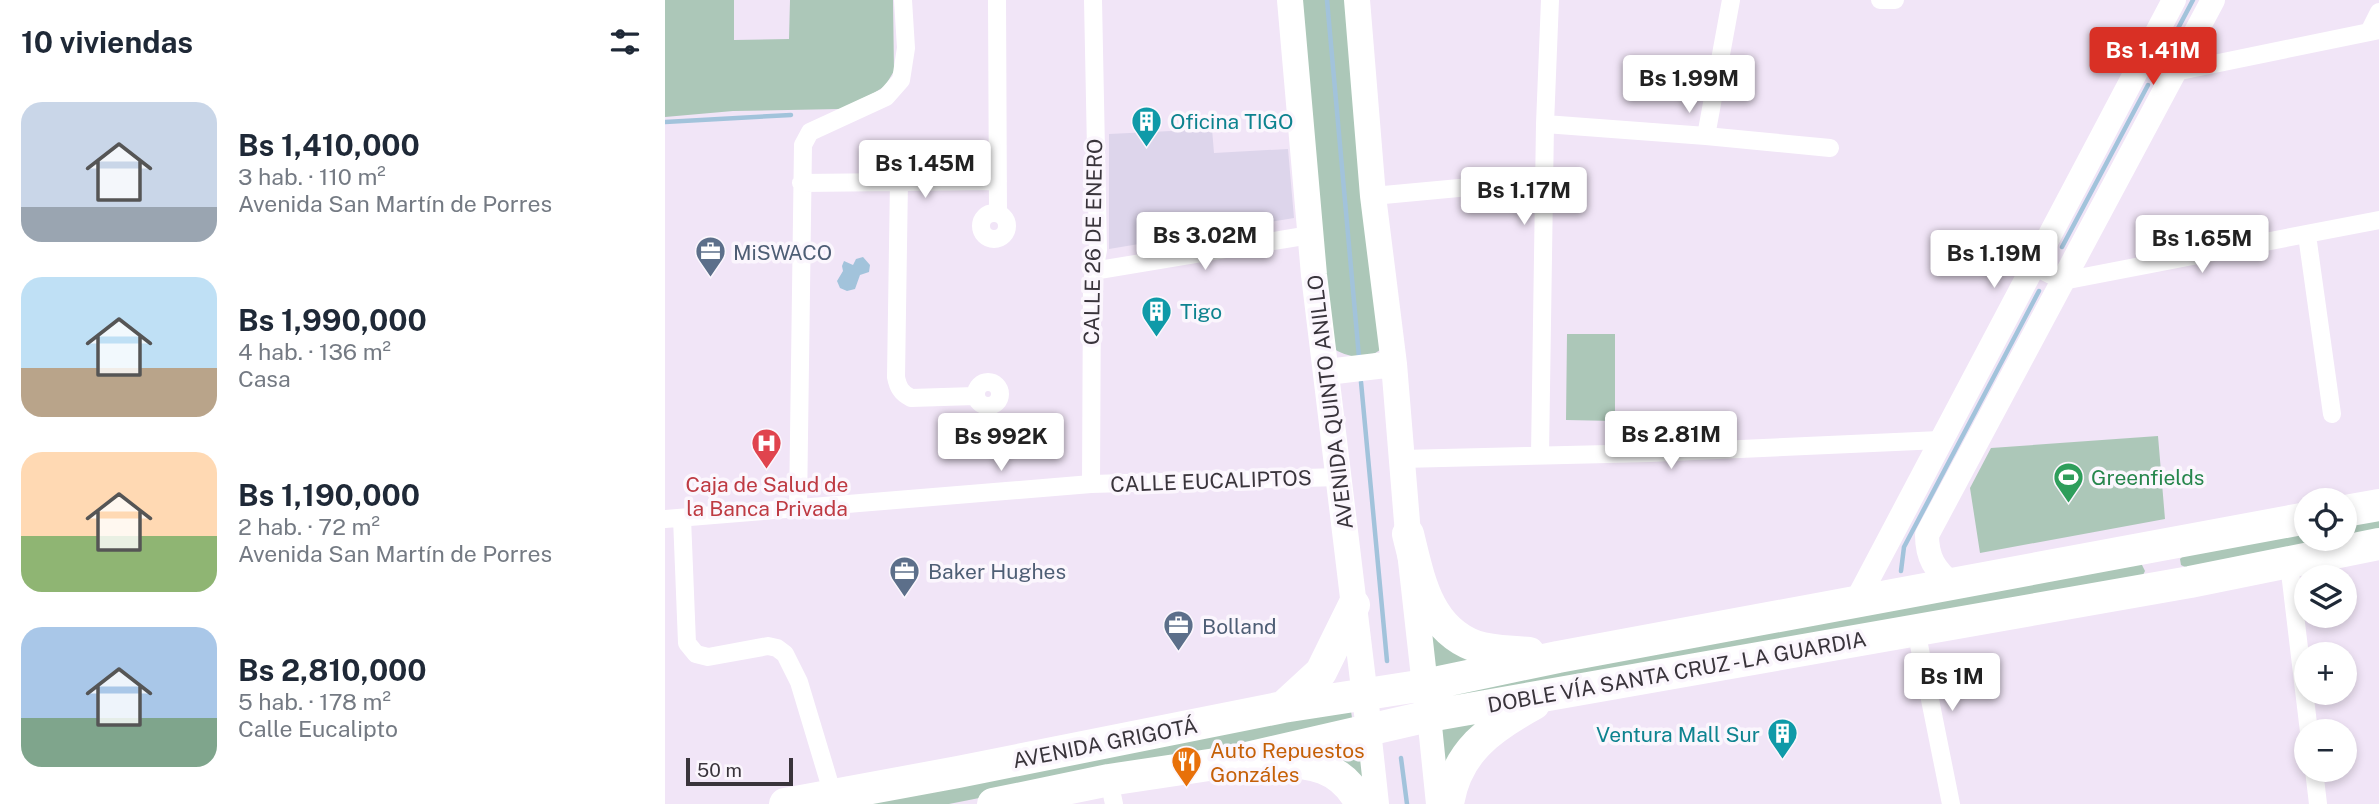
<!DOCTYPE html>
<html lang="es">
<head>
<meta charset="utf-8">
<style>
  :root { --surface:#fff; --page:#f2f2f3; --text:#1f2937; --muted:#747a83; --accent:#d93025 }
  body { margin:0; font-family:"Public Sans",sans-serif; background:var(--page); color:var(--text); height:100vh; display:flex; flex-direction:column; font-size:26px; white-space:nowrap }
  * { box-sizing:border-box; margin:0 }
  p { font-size:23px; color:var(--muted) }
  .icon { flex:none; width:38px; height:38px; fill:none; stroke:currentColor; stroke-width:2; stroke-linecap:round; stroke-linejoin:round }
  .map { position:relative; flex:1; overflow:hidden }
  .drawer { display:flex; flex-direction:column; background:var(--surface); width:665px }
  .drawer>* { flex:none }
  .controls { position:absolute; left:1629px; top:488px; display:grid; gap:14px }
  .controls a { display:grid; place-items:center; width:63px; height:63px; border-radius:50%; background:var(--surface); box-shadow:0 4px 10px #0003; font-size:35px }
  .scale { position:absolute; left:21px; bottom:18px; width:107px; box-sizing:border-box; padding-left:7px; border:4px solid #39343b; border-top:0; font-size:19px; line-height:24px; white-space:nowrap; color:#39343b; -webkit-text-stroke:5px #fbf6fd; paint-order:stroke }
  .price { position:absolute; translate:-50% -60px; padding:0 16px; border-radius:7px; background:#fff; color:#222; font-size:23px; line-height:46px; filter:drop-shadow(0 2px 4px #0008) }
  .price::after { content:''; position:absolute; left:50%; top:42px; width:21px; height:16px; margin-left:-10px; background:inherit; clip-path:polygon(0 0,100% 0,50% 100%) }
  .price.selected { background:var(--accent); color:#fff }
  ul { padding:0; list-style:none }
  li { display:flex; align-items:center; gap:21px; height:175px; padding:0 21px }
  li span { display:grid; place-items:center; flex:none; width:196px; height:140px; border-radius:21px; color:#555 }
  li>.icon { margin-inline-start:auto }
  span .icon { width:84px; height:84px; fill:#fffc; stroke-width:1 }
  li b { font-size:30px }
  h2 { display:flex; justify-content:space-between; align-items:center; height:84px; padding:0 21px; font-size:30px }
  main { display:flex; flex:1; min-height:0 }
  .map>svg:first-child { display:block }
  .commercial { fill:#ddd5eb }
  .green { fill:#acc7b8 }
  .water { fill:#a2c3db }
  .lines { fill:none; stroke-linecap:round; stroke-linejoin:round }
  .stream { stroke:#a2c3db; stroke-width:4.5 }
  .street { stroke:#fff; stroke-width:18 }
  .secondary { stroke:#fff; stroke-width:24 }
  .primary { stroke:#fff; stroke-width:26 }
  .highway { stroke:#fff; stroke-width:32 }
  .labels { text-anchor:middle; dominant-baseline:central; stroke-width:7; stroke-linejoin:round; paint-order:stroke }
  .culture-label { font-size:21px; fill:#0d838f; stroke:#fbf6fd; text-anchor:start }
  .street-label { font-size:21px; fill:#39343b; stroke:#fbf6fd }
  .service-label { font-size:21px; fill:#4e5e75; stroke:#fbf6fd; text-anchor:start }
  .leisure-label { font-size:21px; fill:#27864d; stroke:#fbf6fd; text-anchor:start }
  .health-label { font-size:21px; fill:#be3a42; stroke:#fbf6fd }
  .food-label { font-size:21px; fill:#c56008; stroke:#fbf6fd; text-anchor:start }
</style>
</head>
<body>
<main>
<section class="drawer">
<h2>10 viviendas<svg class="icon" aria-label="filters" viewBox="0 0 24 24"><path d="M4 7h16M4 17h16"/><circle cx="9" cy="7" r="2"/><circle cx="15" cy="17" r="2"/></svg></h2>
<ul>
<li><span style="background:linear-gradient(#c9d6e8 75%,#9aa5b1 0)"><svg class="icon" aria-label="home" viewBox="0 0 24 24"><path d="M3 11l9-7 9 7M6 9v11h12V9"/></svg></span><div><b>Bs 1,410,000</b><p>3 hab. · 110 m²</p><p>Avenida San Martín de Porres</p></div></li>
<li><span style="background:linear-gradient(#bfe0f5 65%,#b9a48a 0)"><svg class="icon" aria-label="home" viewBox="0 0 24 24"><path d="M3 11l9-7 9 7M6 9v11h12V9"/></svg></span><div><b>Bs 1,990,000</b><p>4 hab. · 136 m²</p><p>Casa</p></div></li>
<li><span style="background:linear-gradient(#ffd9b3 60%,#8fb573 0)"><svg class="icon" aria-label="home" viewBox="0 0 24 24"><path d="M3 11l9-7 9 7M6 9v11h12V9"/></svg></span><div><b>Bs 1,190,000</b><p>2 hab. · 72 m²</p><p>Avenida San Martín de Porres</p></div></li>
<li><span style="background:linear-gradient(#a9c7e8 65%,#7fa58c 0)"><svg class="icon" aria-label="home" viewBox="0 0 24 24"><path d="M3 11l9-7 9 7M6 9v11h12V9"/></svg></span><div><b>Bs 2,810,000</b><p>5 hab. · 178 m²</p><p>Calle Eucalipto</p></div></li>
</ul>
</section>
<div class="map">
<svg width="1714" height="804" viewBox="0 0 1714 804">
  <rect width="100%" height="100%" fill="#f1e5f7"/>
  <!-- commercial -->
  <path class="commercial" d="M547 129 549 153 623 149 629 218 444 249V134Z"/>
  <!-- green -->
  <path class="green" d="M0 0H69V40L124 39 125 0H228L229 71 220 86 209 93 175 109 68 111 0 117Z
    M635 0H688L715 350C700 361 680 357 666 347Z
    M902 334H950V421L901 420Z
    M1493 436 1500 519 1315 553 1305 488 1326 448Z
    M1714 517V534L1522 568 1516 565 1515 559 1519 555 1641 529 1642 539H1680V522Z
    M1476 563 1480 571 1477 577 767 708 765 695Z
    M762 608 826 659 764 675Z
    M673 707 686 711 687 718 681 725 284 804H162Z
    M842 714 783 780 770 727Z
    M696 746 704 804 644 757Z"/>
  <!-- water -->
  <path class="water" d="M198 257 205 265 204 272 195 275 190 289 182 291 175 288 172 281 178 271 177 266 179 261 188 265 191 259Z"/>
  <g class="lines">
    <!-- stream -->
    <path class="stream" d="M662 0 694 357
      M1501 51 1528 0
      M0 122 126 115
      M1397 247 1483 85
      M696 382 722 661
      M1236 571 1239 547 1374 291
      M736 758 742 804"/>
    <!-- street -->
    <path class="street" d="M332 0 333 213
      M1215 0H1230
      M1704 32 1714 12
      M1476 63 1510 72 1714 30
      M880 124 1041 136 1165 148
      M1041 136 1066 0
      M234 180 231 377C233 387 236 393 246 398L310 396
      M136 183 333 181
      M708 196 879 180
      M316 226a13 13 0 1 1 26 0a13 13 0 1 1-26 0Z
      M1642 235 1667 414
      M1368 266 1398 281 1714 220
      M428 271 645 235
      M311 394a12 12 0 1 1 24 0a12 12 0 1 1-24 0Z
      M875 455 880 124 885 0
      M736 459 985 453 1275 440
      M426 484 427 283 433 250 428 0
      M133 510 138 145 145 132 221 97 236 80 241 48 238 0
      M17 518 22 643 31 654 43 657 103 646 112 648 120 654 134 682 168 795
      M0 519 426 484 674 477
      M1624 564 1644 732
      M1251 630 1286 804
      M1649 770 1653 804
      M444 780 449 804"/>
    <!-- secondary -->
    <path class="secondary" d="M1287 584C1270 570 1262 558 1262 535L1548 0
      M1191 602 1509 0
      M764 716 773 804
      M704 730 712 804"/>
    <!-- primary -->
    <path class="primary" d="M625 0 649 275 704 730
      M692 0 708 196 729 364 743 534 762 704
      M662 372 729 364"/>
    <!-- highway -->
    <path class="highway" d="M1680 511 1714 505
      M743 534C754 578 762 628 810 646 827 652 846 651 864 653
      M618 707 656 672 689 605
      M607 762C645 761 677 766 696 804
      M120 804 293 772 618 707 760 685 893 657 1642 518
      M328 804 444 780 564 762 764 716 1525 582 1714 544
      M783 804C791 752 825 728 869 704"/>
  </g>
  <!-- icons -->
  <defs>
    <symbol id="building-pin" viewBox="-11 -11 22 30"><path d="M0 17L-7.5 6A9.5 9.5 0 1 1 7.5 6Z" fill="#0f9aa8" stroke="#fbf6fd"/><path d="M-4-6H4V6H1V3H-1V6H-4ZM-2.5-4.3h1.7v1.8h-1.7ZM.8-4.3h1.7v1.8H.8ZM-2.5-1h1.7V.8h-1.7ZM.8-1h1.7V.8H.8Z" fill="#fff"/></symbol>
    <symbol id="office-pin" viewBox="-11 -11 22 30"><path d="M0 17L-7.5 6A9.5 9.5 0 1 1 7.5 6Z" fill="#5c6f8a" stroke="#fbf6fd"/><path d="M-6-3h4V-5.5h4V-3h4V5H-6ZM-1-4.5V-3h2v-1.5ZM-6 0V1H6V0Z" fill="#fff"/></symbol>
    <symbol id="hospital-pin" viewBox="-11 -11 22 30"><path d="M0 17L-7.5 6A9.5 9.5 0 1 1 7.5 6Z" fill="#e0444e" stroke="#fbf6fd"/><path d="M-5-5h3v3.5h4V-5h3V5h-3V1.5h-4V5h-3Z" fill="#fff"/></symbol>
    <symbol id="stadium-pin" viewBox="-11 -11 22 30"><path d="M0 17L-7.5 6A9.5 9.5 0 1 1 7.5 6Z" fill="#2e9e5b" stroke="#fbf6fd"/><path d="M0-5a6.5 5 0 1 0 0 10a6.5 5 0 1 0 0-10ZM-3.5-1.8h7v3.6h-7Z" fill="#fff"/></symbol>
    <symbol id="restaurant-pin" viewBox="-11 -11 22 30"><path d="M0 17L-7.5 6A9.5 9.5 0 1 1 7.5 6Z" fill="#e8710a" stroke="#fbf6fd"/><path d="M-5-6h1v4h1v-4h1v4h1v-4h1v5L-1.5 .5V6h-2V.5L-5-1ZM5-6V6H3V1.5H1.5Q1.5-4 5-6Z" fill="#fff"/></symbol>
  </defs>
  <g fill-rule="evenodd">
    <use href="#building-pin" x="464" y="104" width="35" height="47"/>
    <use href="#office-pin" x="28" y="234" width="35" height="47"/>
    <use href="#building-pin" x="474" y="294" width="35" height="47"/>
    <use href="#hospital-pin" x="84" y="426" width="35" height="47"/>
    <use href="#stadium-pin" x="1386" y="460" width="35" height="47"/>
    <use href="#office-pin" x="222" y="554" width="35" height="47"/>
    <use href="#office-pin" x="496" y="608" width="35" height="47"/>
    <use href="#building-pin" x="1100" y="716" width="35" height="47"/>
    <use href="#restaurant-pin" x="504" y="744" width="35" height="47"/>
  </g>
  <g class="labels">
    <!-- culture labels -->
    <g class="culture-label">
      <text x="505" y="121">Oficina TIGO</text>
      <text x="515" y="311">Tigo</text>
      <text x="1095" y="734" text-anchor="end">Ventura Mall Sur</text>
    </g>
    <!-- street labels -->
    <g class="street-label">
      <text transform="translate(428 242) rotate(-89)">CALLE 26 DE ENERO</text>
      <text transform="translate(665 402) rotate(-97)">AVENIDA QUINTO ANILLO</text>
      <text transform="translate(546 481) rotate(-2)">CALLE EUCALIPTOS</text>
      <text transform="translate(1012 672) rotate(-10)">DOBLE VÍA SANTA CRUZ - LA GUARDIA</text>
      <text transform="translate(440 743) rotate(-11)">AVENIDA GRIGOTÁ</text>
    </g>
    <!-- service labels -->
    <g class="service-label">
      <text x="68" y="252">MiSWACO</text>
      <text x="263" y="571">Baker Hughes</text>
      <text x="537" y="626">Bolland</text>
    </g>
    <!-- leisure labels -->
    <g class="leisure-label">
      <text x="1426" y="477">Greenfields</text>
    </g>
    <!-- health labels -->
    <g class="health-label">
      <text x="102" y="484">Caja de Salud de<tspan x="102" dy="24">la Banca Privada</tspan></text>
    </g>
    <!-- food labels -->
    <g class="food-label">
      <text x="545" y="750">Auto Repuestos<tspan x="545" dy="24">Gonzáles</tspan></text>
    </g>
  </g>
</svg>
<div class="controls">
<a><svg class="icon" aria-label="locate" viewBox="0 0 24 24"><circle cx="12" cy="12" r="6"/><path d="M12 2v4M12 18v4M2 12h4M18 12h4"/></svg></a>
<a><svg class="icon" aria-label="layers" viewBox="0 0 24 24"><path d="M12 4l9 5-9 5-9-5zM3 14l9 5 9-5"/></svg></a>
<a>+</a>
<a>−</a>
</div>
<div class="scale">50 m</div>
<b class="price selected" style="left:1488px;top:87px">Bs 1.41M</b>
<b class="price" style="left:1024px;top:115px">Bs 1.99M</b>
<b class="price" style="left:260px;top:200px">Bs 1.45M</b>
<b class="price" style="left:859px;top:227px">Bs 1.17M</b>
<b class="price" style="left:540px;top:272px">Bs 3.02M</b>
<b class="price" style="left:1537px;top:275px">Bs 1.65M</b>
<b class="price" style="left:1329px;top:290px">Bs 1.19M</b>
<b class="price" style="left:1006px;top:471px">Bs 2.81M</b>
<b class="price" style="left:336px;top:473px">Bs 992K</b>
<b class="price" style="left:1287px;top:713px">Bs 1M</b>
</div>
</main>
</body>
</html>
